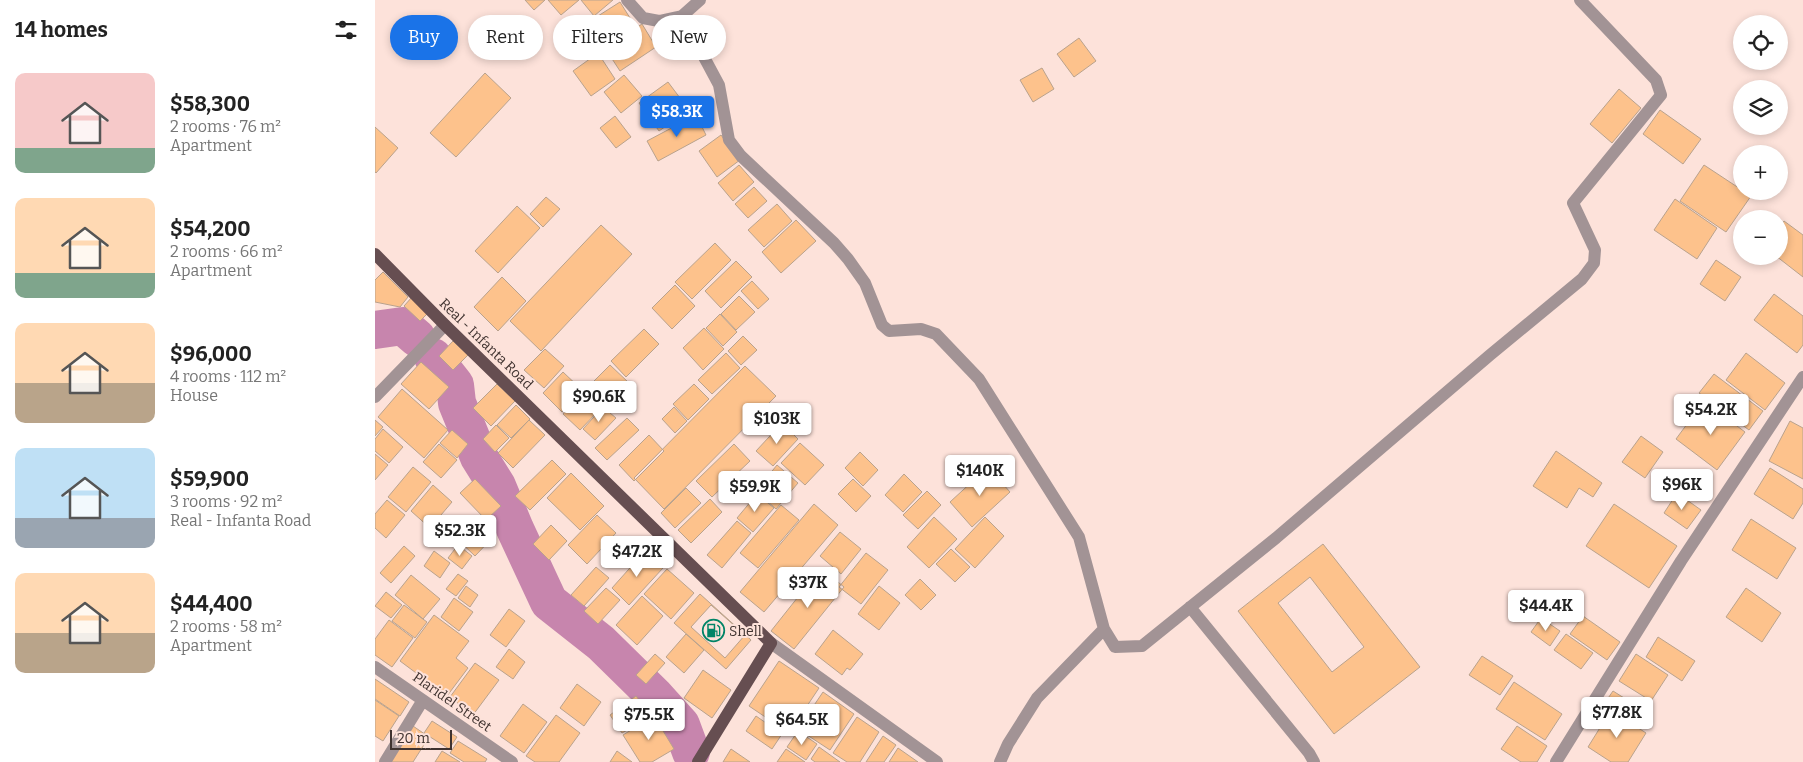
<!DOCTYPE html>
<html lang="en">
<head>
<meta charset="utf-8">
<style>
  :root { --surface:#fff; --page:#f6f6f6; --text:#222; --muted:#767676; --accent:#1a73e8 }
  body { margin:0; font-family:Bitter,serif; background:var(--page); color:var(--text); height:100vh; display:flex; flex-direction:column; font-size:19px; white-space:nowrap }
  * { box-sizing:border-box; margin:0 }
  p { font-size:16px; color:var(--muted) }
  .icon { flex:none; width:28px; height:28px; fill:none; stroke:currentColor; stroke-width:2; stroke-linecap:round; stroke-linejoin:round }
  .map { position:relative; flex:1; overflow:hidden }
  .side { display:flex; flex-direction:column; background:var(--surface); width:375px }
  .side>* { flex:none }
  .top-card { position:absolute; left:15px; top:15px; width:475px; height:45px; display:flex; gap:10px }
  .tools { position:absolute; left:1358px; top:15px; display:grid; gap:10px }
  .tools a { display:grid; place-items:center; width:55px; height:55px; border-radius:50%; background:var(--surface); box-shadow:0 2px 8px #0003; font-size:25px }
  .scale { position:absolute; left:15px; bottom:12px; width:62px; box-sizing:border-box; padding-left:5px; border:2px solid #403330; border-top:0; font-size:14px; line-height:18px; white-space:nowrap; color:#403330; -webkit-text-stroke:4px #fde2da; paint-order:stroke }
  .price { position:absolute; translate:-50% -42px; padding:0 11px; border-radius:5px; background:#fff; color:#222; font-size:16px; line-height:32px; filter:drop-shadow(0 1px 2px #0008) }
  .price::after { content:''; position:absolute; left:50%; top:30px; width:15px; height:11px; margin-left:-8px; background:inherit; clip-path:polygon(0 0,100% 0,50% 100%) }
  .price.active { background:var(--accent); color:#fff }
  ul { padding:0; list-style:none }
  li { display:flex; align-items:center; gap:15px; height:125px; padding:0 15px }
  li span { display:grid; place-items:center; flex:none; width:140px; height:100px; border-radius:10px; color:#555 }
  li>.icon { margin-inline-start:auto }
  span .icon { width:60px; height:60px; fill:#fffc; stroke-width:1 }
  li b { font-size:21px }
  h2 { display:flex; justify-content:space-between; align-items:center; height:60px; padding:0 15px; font-size:21px }
  .pill { padding:0 18px; border-radius:22px; background:var(--surface); box-shadow:0 2px 8px #0003; font-size:18px; line-height:45px }
  .pill.active { background:var(--accent); color:#fff }
  main { display:flex; flex:1; min-height:0 }
  .map>svg:first-child { display:block }
  .lines { fill:none; stroke-linecap:round; stroke-linejoin:round }
  .river { stroke:#c785ad; stroke-width:38 }
  .building { fill:#fdc28c; stroke:#b9a28d; fill-rule:evenodd }
  .minor { stroke:#a29395; stroke-width:12 }
  .major { stroke:#664e51; stroke-width:12 }
  .labels { text-anchor:middle; dominant-baseline:central; stroke-width:4; stroke-linejoin:round; paint-order:stroke }
  .street-label { font-size:14px; fill:#403330; stroke:#fde2da }
  .poi-label { font-size:14px; fill:#403330; stroke:#fde2da; text-anchor:start }
</style>
</head>
<body>
<main>
<section class="side">
<h2>14 homes<svg class="icon" aria-label="filters" viewBox="0 0 24 24"><path d="M4 7h16M4 17h16"/><circle cx="9" cy="7" r="2"/><circle cx="15" cy="17" r="2"/></svg></h2>
<ul>
<li><span style="background:linear-gradient(#f6c9c9 75%,#7fa58c 0)"><svg class="icon" aria-label="home" viewBox="0 0 24 24"><path d="M3 11l9-7 9 7M6 9v11h12V9"/></svg></span><div><b>$58,300</b><p>2 rooms · 76 m²</p><p>Apartment</p></div></li>
<li><span style="background:linear-gradient(#ffd9b3 75%,#7fa58c 0)"><svg class="icon" aria-label="home" viewBox="0 0 24 24"><path d="M3 11l9-7 9 7M6 9v11h12V9"/></svg></span><div><b>$54,200</b><p>2 rooms · 66 m²</p><p>Apartment</p></div></li>
<li><span style="background:linear-gradient(#ffd9b3 60%,#b9a48a 0)"><svg class="icon" aria-label="home" viewBox="0 0 24 24"><path d="M3 11l9-7 9 7M6 9v11h12V9"/></svg></span><div><b>$96,000</b><p>4 rooms · 112 m²</p><p>House</p></div></li>
<li><span style="background:linear-gradient(#bfe0f5 70%,#9aa5b1 0)"><svg class="icon" aria-label="home" viewBox="0 0 24 24"><path d="M3 11l9-7 9 7M6 9v11h12V9"/></svg></span><div><b>$59,900</b><p>3 rooms · 92 m²</p><p>Real - Infanta Road</p></div></li>
<li><span style="background:linear-gradient(#ffd9b3 60%,#b9a48a 0)"><svg class="icon" aria-label="home" viewBox="0 0 24 24"><path d="M3 11l9-7 9 7M6 9v11h12V9"/></svg></span><div><b>$44,400</b><p>2 rooms · 58 m²</p><p>Apartment</p></div></li>
</ul>
</section>
<div class="map">
<svg width="1428" height="762" viewBox="0 0 1428 762">
  <rect width="100%" height="100%" fill="#fde2da"/>
  <g class="lines">
    <!-- river -->
    <path class="river" d="M0 330 28 326 42 338
      M58 357 80 385 82 403 104 457 122 486 140 529 174 602 226 643 279 695 306 725 316 752"/>
  </g>
  <!-- building -->
  <path class="building" d="M150 0H170L159 10Z
    M173 0H204L186 15Z
    M206 0H238L219 16Z
    M245 2 260 26 227 47 212 23Z
    M267 24 281 47 245 71 230 48Z
    M704 38 721 61 699 77 682 54Z
    M223 53 240 79 216 96 198 71Z
    M667 68 679 89 658 102 645 80Z
    M110 73 136 98 81 157 55 133Z
    M249 75 267 96 246 113 229 92Z
    M293 82 314 110 284 131 264 103Z
    M1244 89 1266 108 1237 143 1215 124Z
    M1285 110 1326 139 1308 164 1268 134Z
    M321 115 331 135 283 161 272 141Z
    M240 116 256 137 241 148 225 128Z
    M0 127 23 148 1 173 0 172Z
    M346 135 365 160 342 177 324 151Z
    M364 165 379 182 358 201 343 183Z
    M1329 165 1376 196 1351 232 1305 201Z
    M379 187 392 201 373 218 360 204Z
    M171 197 185 209 168 227 155 214Z
    M1300 199 1342 228 1322 259 1279 230Z
    M402 204 417 221 389 247 373 230Z
    M142 206 165 228 123 273 100 251Z
    M421 220 441 241 406 273 387 252Z
    M1409 221 1428 235V277L1401 256H1404V228Z
    M226 225 257 254 166 351 135 321Z
    M340 243 356 260 317 299 300 282Z
    M1341 260 1366 277 1350 301 1325 284Z
    M361 261 377 277 346 308 330 291Z
    M8 272 33 297 25 307 0 302V280Z
    M127 277 151 301 123 331 99 307Z
    M377 281 394 299 383 309 366 291Z
    M300 285 320 306 297 329 277 308Z
    M1399 294 1428 316V345L1422 353 1379 320Z
    M364 296 380 312 361 330 346 314Z
    M37 297 54 312 45 321 29 306Z
    M345 314 362 332 348 346 331 328Z
    M329 328 349 349 328 370 308 348Z
    M269 329 284 344 251 377 236 361Z
    M368 336 382 350 366 365 353 351Z
    M78 341 93 355 78 370 64 356Z
    M170 349 189 366 169 388 149 370Z
    M351 353 365 368 337 394 323 380Z
    M1371 353 1410 383 1390 410 1351 380Z
    M46 362 74 387 54 409 26 384Z
    M235 365 253 382 228 407 211 389Z
    M370 366 401 396 289 509 259 478Z
    M188 372 207 390 187 412 168 393Z
    M1339 374 1388 411 1374 430 1324 393Z
    M122 384 140 401 116 426 98 408Z
    M319 384 334 399 313 420 298 404Z
    M27 389 73 430 49 458 3 417Z
    M209 391 227 407 205 430 188 414Z
    M1329 401 1370 432 1342 470 1301 439Z
    M141 405 155 419 136 438 122 425Z
    M228 407 241 418 220 440 208 429Z
    M299 407 312 421 300 433 287 419Z
    M252 418 264 430 232 460 220 448Z
    M0 420 8 427 0 436Z
    M154 420 170 435 138 468 123 453Z
    M1415 421 1428 428V479L1394 461Z
    M407 423 423 439 398 466 381 451Z
    M121 425 134 438 120 452 108 439Z
    M8 429 28 447 14 463 0 451V439Z
    M77 430 93 444 82 458 65 443Z
    M274 435 289 451 259 481 244 465Z
    M1266 436 1288 452 1270 478 1247 462Z
    M425 443 449 465 430 485 406 463Z
    M64 444 82 460 66 478 48 462Z
    M359 444 375 461 337 497 321 481Z
    M1181 451 1227 483 1218 497 1204 488 1192 508 1158 486Z
    M485 452 503 470 488 486 470 468Z
    M0 454 13 465 0 480Z
    M177 460 191 474 155 510 140 496Z
    M402 465 423 483 401 509 381 491Z
    M38 467 56 482 31 512 13 497Z
    M613 467 635 492 597 527 575 502Z
    M1395 468 1428 489V503L1418 519 1379 494Z
    M196 473 229 506 205 530 172 498Z
    M529 474 547 492 528 512 510 495Z
    M100 479 126 506 111 520 85 493Z
    M478 479 496 496 481 512 463 494Z
    M58 485 77 502 55 528 36 511Z
    M311 488 326 503 300 528 286 513Z
    M552 491 566 505 543 529 528 515Z
    M1302 493 1326 510 1312 529 1289 513Z
    M382 494 399 508 378 532 362 518Z
    M335 499 347 512 316 543 303 530Z
    M12 500 30 515 11 538 0 528V514Z
    M439 504 463 525 389 612 365 592Z
    M1239 504 1302 546 1274 588 1211 546Z
    M406 505 424 520 383 568 365 553Z
    M222 515 241 533 212 564 193 545Z
    M103 516 121 534 100 556 81 538Z
    M559 517 582 539 554 568 532 547Z
    M610 517 629 536 600 568 580 549Z
    M1376 519 1421 548 1402 579 1357 550Z
    M362 521 376 533 347 568 332 555Z
    M176 525 192 541 174 560 158 544Z
    M465 532 486 549 466 574 445 556Z
    M948 544 1045 667 959 734 863 611ZM935 577 989 647 957 672 903 603Z
    M83 545 97 556 87 569 73 558Z
    M29 546 40 556 16 583 5 573Z
    M576 549 595 567 580 582 561 564Z
    M59 551 75 563 65 578 49 566Z
    M270 551 288 568 254 605 237 588Z
    M491 553 513 570 486 604 464 587Z
    M221 567 234 578 209 606 196 595Z
    M446 568 469 587 419 649 396 631Z
    M292 569 319 593 296 619 269 594Z
    M83 574 93 581 81 596 71 589Z
    M36 575 65 599 48 619 20 595Z
    M545 579 561 595 546 610 530 595Z
    M91 586 103 595 95 607 83 598Z
    M504 586 525 603 504 630 483 614Z
    M231 588 245 600 223 624 209 611Z
    M1371 588 1406 613 1387 642 1351 617Z
    M11 592 27 605 16 618 0 606Z
    M325 594 376 640 351 669 299 623Z
    M267 596 288 616 262 645 241 625Z
    M79 598 98 612 84 631 66 617Z
    M29 605 52 622 40 638 17 621Z
    M336 605 370 635 350 658 316 627Z
    M134 609 150 621 131 647 115 635Z
    M59 615 94 641 81 658 93 668 72 696 25 661Z
    M1208 616 1245 642 1232 660 1195 634Z
    M1166 618 1185 631 1175 646 1156 632Z
    M14 620 38 638 17 667 0 655V639Z
    M458 630 488 654 475 670 472 668 467 675 440 654Z
    M311 634 329 650 309 673 291 657Z
    M1191 634 1218 653 1206 669 1179 650Z
    M1283 637 1320 661 1307 681 1271 657Z
    M134 649 150 662 138 679 121 667Z
    M280 654 290 663 271 684 261 675Z
    M1261 654 1293 675 1276 701 1244 681Z
    M1107 656 1138 676 1125 695 1094 675Z
    M404 661 444 688 414 733 374 706Z
    M100 663 124 680 98 715 75 697Z
    M328 670 356 690 337 718 309 698Z
    M0 679 34 702 25 716 0 699Z
    M1139 682 1187 714 1170 740 1121 709Z
    M202 684 226 702 209 726 185 708Z
    M1238 691 1257 703 1248 716 1229 704Z
    M448 692 479 714 455 750 423 729Z
    M261 696 277 716 247 733 235 715Z
    M0 700 24 716 8 741 0 736Z
    M148 704 172 722 149 753 125 736Z
    M1236 710 1271 733 1253 762H1236L1213 747Z
    M181 715 205 733 184 762H160L151 756Z
    M279 716 299 749 277 762H265L248 735Z
    M381 716 407 734 397 749 371 731Z
    M482 717 504 732 485 762H472L458 753Z
    M57 721 82 737 74 749 49 733Z
    M38 726 54 737 38 762H15Z
    M1142 726 1172 746 1162 762H1146L1126 749Z
    M423 731 442 744 431 760 412 747Z
    M508 736 521 745 509 762H491Z
    M83 741 112 759 110 762H89L75 753Z
    M444 747 465 762H440L436 759Z
    M523 748 543 762H514Z
    M356 749 375 762H348Z
    M411 749 430 762H402Z
    M67 751 85 762H60Z
    M242 751 257 762H235Z"/>
  <g class="lines">
    <!-- minor -->
    <path class="minor" d="M252 0 268 18 284 21 307 16 325 0
      M307 16 344 85 354 140 366 156 459 243 473 259 490 283 507 325 514 331 546 329 561 334 604 379 704 537 729 629 740 647 767 646 901 538 1115 355 1207 279 1219 263 1220 250 1198 203 1286 95 1281 80 1205 0
      M0 397 70 325
      M815 607 934 753 939 762
      M396 643 562 762
      M0 667 137 762
      M10 762 48 700
      M625 762 633 744 662 698 729 629
      M1181 762 1306 561 1428 377"/>
    <!-- major -->
    <path class="major" d="M0 254 70 325 396 643 323 762"/>
  </g>
  <!-- icons -->
  <defs>
    <symbol id="fuel-ring" viewBox="-11 -11 22 22"><circle r="9.5" fill="#fde2da" stroke="#018467" stroke-width="1.5"/><path d="M-5.5-6h7V0h2V4h1.3V-2.5L3-4.5l.8-.8L6-3V5H2.5V1h-1V6h-7ZM-4.2-4.7v3.2H.2V-4.7Z" fill="#018467"/></symbol>
  </defs>
  <g fill-rule="evenodd">
    <use href="#fuel-ring" x="326" y="618" width="25" height="25"/>
  </g>
  <g class="labels">
    <!-- street labels -->
    <g class="street-label">
      <text transform="translate(111 344) rotate(44)">Real - Infanta Road</text>
      <text transform="translate(77 702) rotate(35)">Plaridel Street</text>
    </g>
    <!-- poi labels -->
    <g class="poi-label">
      <text x="354" y="631">Shell</text>
    </g>
  </g>
</svg>
<div class="tools">
<a><svg class="icon" aria-label="locate" viewBox="0 0 24 24"><circle cx="12" cy="12" r="6"/><path d="M12 2v4M12 18v4M2 12h4M18 12h4"/></svg></a>
<a><svg class="icon" aria-label="layers" viewBox="0 0 24 24"><path d="M12 4l9 5-9 5-9-5zM3 14l9 5 9-5"/></svg></a>
<a>+</a>
<a>−</a>
</div>
<div class="scale">20 m</div>
<b class="price active" style="left:302px;top:138px">$58.3K</b>
<b class="price" style="left:224px;top:423px">$90.6K</b>
<b class="price" style="left:1336px;top:436px">$54.2K</b>
<b class="price" style="left:402px;top:445px">$103K</b>
<b class="price" style="left:605px;top:497px">$140K</b>
<b class="price" style="left:1307px;top:511px">$96K</b>
<b class="price" style="left:380px;top:513px">$59.9K</b>
<b class="price" style="left:85px;top:557px">$52.3K</b>
<b class="price" style="left:262px;top:578px">$47.2K</b>
<b class="price" style="left:433px;top:609px">$37K</b>
<b class="price" style="left:1171px;top:632px">$44.4K</b>
<b class="price" style="left:1242px;top:739px">$77.8K</b>
<b class="price" style="left:274px;top:741px">$75.5K</b>
<b class="price" style="left:427px;top:746px">$64.5K</b>
<div class="top-card">
<a class="pill active">Buy</a>
<a class="pill">Rent</a>
<a class="pill">Filters</a>
<a class="pill">New</a>
</div>
</div>
</main>
</body>
</html>
